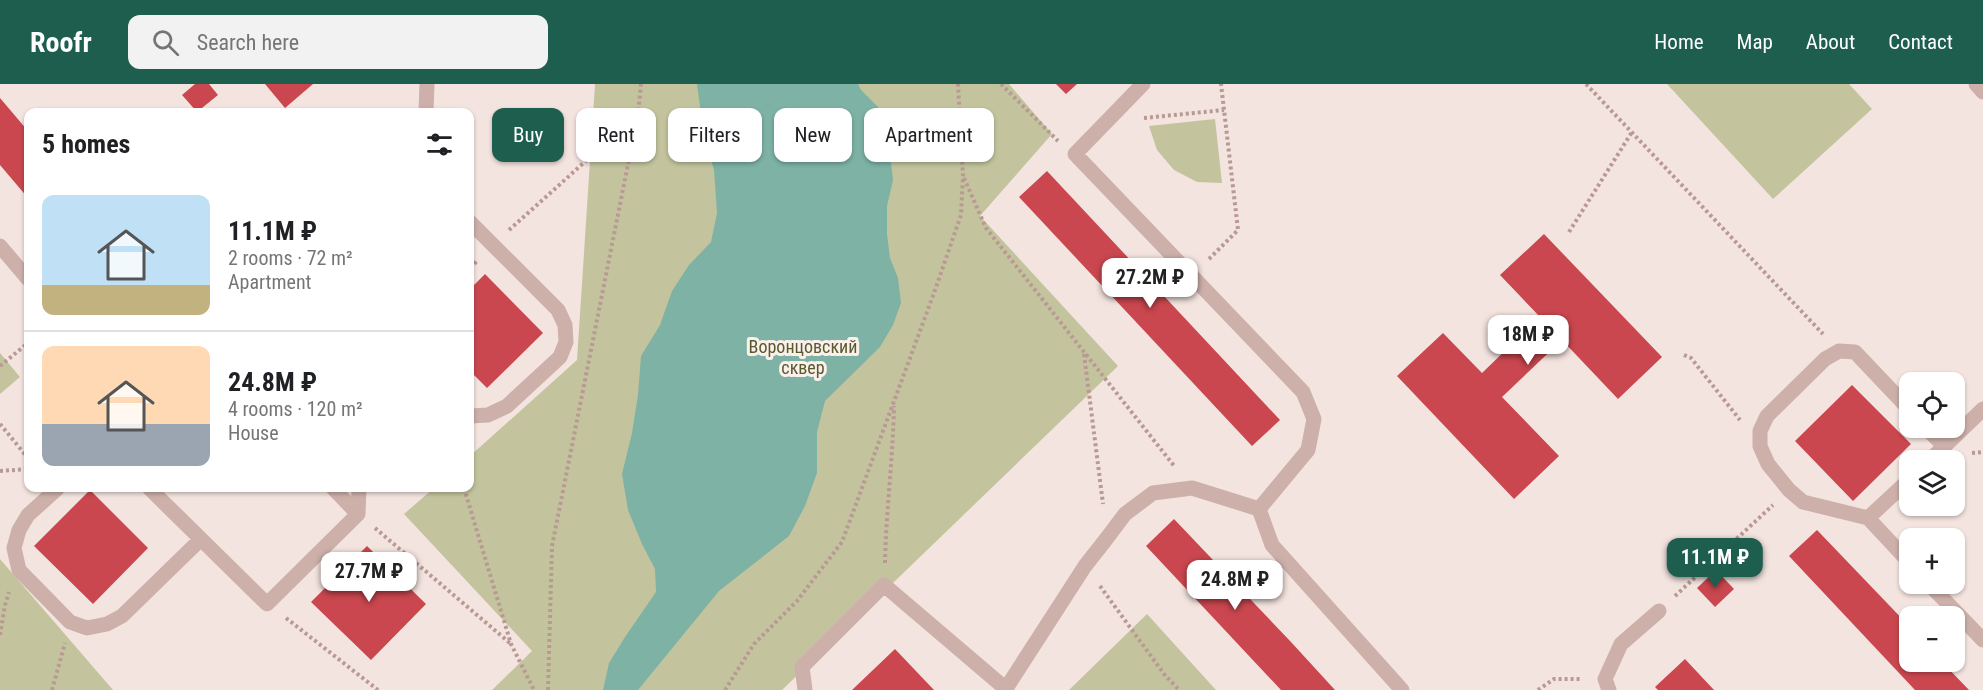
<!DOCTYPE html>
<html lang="en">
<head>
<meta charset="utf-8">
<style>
  :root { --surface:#fff; --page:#f2f2f2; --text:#202124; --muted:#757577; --line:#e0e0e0; --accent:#1d5e4f }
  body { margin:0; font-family:"Roboto Condensed",sans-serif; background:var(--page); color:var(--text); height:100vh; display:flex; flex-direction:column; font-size:22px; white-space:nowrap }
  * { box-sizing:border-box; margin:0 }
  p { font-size:20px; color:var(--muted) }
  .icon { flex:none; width:33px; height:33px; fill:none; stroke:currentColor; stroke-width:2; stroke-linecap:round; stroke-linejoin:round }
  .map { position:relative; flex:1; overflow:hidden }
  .drawer { position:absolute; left:24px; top:24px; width:450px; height:384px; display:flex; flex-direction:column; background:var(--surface); border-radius:12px; box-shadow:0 2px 4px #0004 }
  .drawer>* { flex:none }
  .hud { position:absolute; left:492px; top:24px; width:570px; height:54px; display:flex; gap:12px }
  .fabs { position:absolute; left:1899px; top:288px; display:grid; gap:12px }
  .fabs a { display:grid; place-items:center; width:66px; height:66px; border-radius:12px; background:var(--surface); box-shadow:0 2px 4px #0004; font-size:30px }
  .price { position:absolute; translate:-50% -51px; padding:0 14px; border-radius:12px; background:#fff; color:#222; font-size:20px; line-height:39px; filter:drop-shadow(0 2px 3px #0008) }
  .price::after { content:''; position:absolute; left:50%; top:36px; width:18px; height:14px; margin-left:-9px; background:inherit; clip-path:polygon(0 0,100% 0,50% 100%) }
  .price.selected { background:var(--accent); color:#fff }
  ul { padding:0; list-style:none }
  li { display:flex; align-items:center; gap:18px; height:150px; padding:0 18px }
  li+li { border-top:2px solid var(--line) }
  li span { display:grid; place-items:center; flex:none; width:168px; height:120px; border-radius:12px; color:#555 }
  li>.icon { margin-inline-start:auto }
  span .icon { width:72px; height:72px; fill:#fffc; stroke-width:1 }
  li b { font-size:26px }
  h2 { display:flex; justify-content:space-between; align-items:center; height:72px; padding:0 18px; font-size:26px }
  .chip { padding:0 21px; border-radius:12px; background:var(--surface); box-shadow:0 2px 4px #0004; font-size:21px; line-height:54px }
  .chip.selected { background:var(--accent); color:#fff }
  header { display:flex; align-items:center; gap:36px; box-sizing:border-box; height:84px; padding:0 30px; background:var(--accent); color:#fff }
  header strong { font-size:28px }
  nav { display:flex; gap:33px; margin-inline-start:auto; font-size:21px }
  .search { width:420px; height:54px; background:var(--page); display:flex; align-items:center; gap:15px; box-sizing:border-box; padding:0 21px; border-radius:12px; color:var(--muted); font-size:22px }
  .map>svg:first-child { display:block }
  .green { fill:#c3c49e }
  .water { fill:#7db2a5 }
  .building { fill:#ca474f }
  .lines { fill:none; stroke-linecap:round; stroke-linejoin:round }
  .path { stroke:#b99994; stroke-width:4; stroke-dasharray:3 3; stroke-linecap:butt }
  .service { stroke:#cdb0aa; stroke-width:15 }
  .labels { text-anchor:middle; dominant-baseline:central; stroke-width:6; stroke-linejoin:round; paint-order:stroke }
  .park-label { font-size:18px; fill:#575a2d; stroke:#fbf0ec }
</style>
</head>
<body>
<header>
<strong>Roofr</strong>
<div class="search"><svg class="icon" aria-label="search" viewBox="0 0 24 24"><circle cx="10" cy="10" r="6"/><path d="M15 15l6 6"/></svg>Search here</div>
<nav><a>Home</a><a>Map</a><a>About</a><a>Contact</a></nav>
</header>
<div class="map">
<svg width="1983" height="606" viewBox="0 0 1983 606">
  <rect width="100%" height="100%" fill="#f4e4df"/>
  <!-- green -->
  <path class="green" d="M595 0H1009L1052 50 980 132 1118 282 782 606H492L532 567 404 430 434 404H470V372L577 276Z
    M1667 0H1849L1872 25 1773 115Z
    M1215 35 1222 99 1197 98 1174 86 1157 66 1149 42Z
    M0 269 20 293 0 310Z
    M0 475 113 606H0Z
    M1147 530 1216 606H1069Z"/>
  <!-- water -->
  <path class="water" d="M697 0H858L861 6 878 23 887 45 893 96 887 122V150L890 174 898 194 901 219 893 241 880 263 825 317 817 348V389L805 422 789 452 719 507 638 606H603L609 579 625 553 656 508 655 485 642 460 628 426 622 390 632 349 638 311 641 272 660 241 672 207 689 181 711 158 717 129 714 86 704 52Z"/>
  <!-- building -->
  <path class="building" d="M195 0H209L218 11 197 28 182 11Z
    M265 0H313L285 24Z
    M1056 0H1077L1066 10Z
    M0 14 28 47V114L0 81Z
    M1047 87 1280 336 1252 362 1019 113Z
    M1544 150 1662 273 1618 315 1562 256 1502 313 1559 372 1514 415 1397 292 1443 249 1482 289 1540 233 1500 191Z
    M485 190 543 249 487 304 470 287V205Z
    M1852 301 1911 360 1853 417 1795 357Z
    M90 406 148 464 93 520 34 462Z
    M1174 435 1291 558 1335 606H1281L1146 462Z
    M1817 446 1910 543V578H1942L1969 606H1915L1789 472Z
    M367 462 426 520 371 576 311 518Z
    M1716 486 1734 505 1715 523 1697 504Z
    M895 565 934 606H852Z
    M1685 575 1714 606H1658L1655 603Z"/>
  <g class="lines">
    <!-- path -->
    <path class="path" d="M1001 0 1058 57
      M1586 0 1823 250
      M1144 34 1224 26
      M964 94 986 144 1175 383
      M509 146 637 31
      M1569 148 1632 48
      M1209 175 1238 146 1221 0
      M470 184 478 176
      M1084 270 1103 420
      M1684 271 1691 274 1740 336
      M0 282 28 259
      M0 340 28 374
      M1972 369 1983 368
      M0 387 28 385
      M464 404 511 560 534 606
      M375 444 511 560
      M885 479C886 427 893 375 894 322
      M1100 502 1164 590 1179 606
      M1675 512 1773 421
      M286 534 378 606
      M0 551 5 521 9 508
      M52 606 65 559
      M548 606 552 462 638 30 641 0
      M725 606 754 560 797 517 842 458 934 209 961 131 963 92 958 0
      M1538 606 1554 595H1582"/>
    <!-- service -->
    <path class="service" d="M1143 0 1075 70 1303 308 1314 335 1308 366 1259 425 1272 461 1402 606
      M1976 0 1983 8
      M426 28 427 0
      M470 138 558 226 565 241 566 258 560 273 507 322 488 331 470 332
      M0 162 28 195
      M1926 344 1945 363
      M1930 376 1983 325
      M1910 395 1868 434 1910 479
      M58 404 28 431 19 446 14 464 19 486 70 538 87 544 107 540 122 532 201 455
      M149 404 267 520 358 430 333 404
      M358 430 359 404
      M1868 434 1803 418 1789 406 1768 380 1760 362V347L1767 332 1825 275 1839 267 1855 268 1910 326
      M1929 500 1983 556
      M805 606 802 583 884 501 1006 605
      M1005 606 1085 482 1107 454 1125 430 1153 409 1192 404 1259 425
      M1609 606 1605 595 1621 560 1659 527"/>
  </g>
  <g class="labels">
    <!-- park labels -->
    <g class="park-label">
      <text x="803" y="262">Воронцовский<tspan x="803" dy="21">сквер</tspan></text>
    </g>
  </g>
</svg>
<div class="fabs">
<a><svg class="icon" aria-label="locate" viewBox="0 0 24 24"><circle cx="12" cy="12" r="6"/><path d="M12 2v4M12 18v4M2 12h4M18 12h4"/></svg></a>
<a><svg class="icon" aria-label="layers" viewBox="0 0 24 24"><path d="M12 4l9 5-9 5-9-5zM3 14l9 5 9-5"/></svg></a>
<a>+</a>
<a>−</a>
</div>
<b class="price" style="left:1150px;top:225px">27.2M ₽</b>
<b class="price" style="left:1528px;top:282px">18M ₽</b>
<b class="price selected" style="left:1715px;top:505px">11.1M ₽</b>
<b class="price" style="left:369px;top:519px">27.7M ₽</b>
<b class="price" style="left:1235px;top:527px">24.8M ₽</b>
<div class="hud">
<a class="chip selected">Buy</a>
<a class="chip">Rent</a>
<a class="chip">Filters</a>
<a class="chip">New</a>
<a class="chip">Apartment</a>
</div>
<section class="drawer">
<h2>5 homes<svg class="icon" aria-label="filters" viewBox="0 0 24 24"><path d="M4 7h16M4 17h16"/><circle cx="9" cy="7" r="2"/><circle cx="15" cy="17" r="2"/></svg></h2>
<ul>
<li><span style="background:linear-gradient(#bfe0f5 75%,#c2b280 0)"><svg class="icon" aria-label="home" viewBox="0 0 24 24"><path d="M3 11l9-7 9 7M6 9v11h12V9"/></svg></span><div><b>11.1M ₽</b><p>2 rooms · 72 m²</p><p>Apartment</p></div></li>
<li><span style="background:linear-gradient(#ffd9b3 65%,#9aa5b1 0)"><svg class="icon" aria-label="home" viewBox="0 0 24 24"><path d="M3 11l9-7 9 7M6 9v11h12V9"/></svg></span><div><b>24.8M ₽</b><p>4 rooms · 120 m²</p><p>House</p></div></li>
</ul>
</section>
</div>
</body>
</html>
